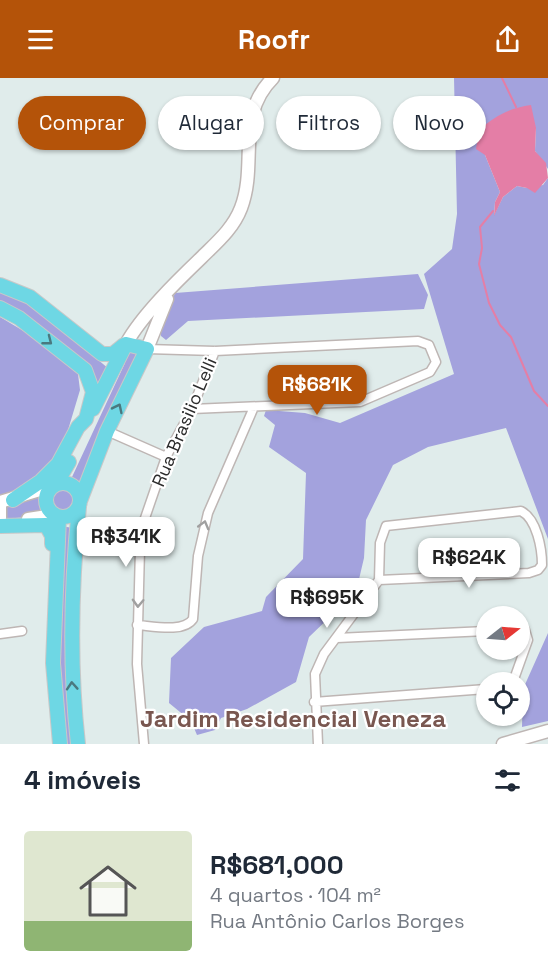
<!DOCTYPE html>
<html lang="pt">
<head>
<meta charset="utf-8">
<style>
  :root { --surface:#fff; --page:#f6f6f7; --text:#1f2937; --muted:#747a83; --accent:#b45309 }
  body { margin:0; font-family:"Space Grotesk",sans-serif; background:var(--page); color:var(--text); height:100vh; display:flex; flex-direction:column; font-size:22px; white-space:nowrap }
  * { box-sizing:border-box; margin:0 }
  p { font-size:20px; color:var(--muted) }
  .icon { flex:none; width:33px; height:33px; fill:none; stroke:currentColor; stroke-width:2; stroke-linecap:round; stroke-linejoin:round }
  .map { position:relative; height:666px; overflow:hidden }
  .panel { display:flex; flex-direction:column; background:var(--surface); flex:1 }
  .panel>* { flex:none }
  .guide { position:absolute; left:18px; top:18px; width:513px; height:54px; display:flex; gap:12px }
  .needle { width:39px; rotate:73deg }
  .buttons { position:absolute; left:476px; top:528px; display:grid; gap:12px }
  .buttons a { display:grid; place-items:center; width:54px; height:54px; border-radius:50%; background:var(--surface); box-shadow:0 2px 4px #0004; font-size:30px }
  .price { position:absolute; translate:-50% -51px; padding:0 14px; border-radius:12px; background:#fff; color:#222; font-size:20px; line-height:39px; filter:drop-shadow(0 2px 3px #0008) }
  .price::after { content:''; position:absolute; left:50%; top:36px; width:18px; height:14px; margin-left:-9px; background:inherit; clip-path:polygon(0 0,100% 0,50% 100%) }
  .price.on { background:var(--accent); color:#fff }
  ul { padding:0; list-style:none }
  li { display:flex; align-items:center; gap:18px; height:150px; padding:0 24px }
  li span { display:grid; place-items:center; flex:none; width:168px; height:120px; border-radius:6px; color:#555 }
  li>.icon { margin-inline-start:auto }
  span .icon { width:72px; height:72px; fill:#fffc; stroke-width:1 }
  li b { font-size:26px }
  h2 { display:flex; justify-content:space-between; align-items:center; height:72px; padding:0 24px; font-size:26px }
  .pill { padding:0 21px; border-radius:27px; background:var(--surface); box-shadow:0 2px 4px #0004; font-size:21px; line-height:54px }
  .pill.on { background:var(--accent); color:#fff }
  header { display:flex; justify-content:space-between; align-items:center; height:78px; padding:0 24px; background:var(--accent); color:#fff; font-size:27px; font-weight:700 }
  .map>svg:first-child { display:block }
  .green { fill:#a3a2dd }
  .water { fill:#e47ea6 }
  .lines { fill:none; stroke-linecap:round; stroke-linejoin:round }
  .stream { stroke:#e47ea6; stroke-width:2 }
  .street-casing { stroke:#beb6b4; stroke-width:11 }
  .secondary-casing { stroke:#beb6b4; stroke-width:15 }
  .primary-casing { stroke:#c8c8c8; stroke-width:16 }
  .street { stroke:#fff; stroke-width:8 }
  .secondary { stroke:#fff; stroke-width:12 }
  .primary { stroke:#6ed7e4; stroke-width:14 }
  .oneway { stroke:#4a797f }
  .oneway2 { stroke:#a0a0a0 }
  .labels { text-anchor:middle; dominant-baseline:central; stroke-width:4.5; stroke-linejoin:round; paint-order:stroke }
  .street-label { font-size:18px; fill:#2c2c2c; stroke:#fff }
  .district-label { font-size:24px; font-weight:bold; fill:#795750; stroke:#fff }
</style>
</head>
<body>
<header><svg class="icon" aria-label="menu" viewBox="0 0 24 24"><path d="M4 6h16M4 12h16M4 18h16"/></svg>Roofr<svg class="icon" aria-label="share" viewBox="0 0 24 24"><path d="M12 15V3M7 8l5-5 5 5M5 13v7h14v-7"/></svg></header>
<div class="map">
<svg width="548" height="666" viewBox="0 0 548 666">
  <rect width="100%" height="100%" fill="#e0eceb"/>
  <!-- green -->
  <path class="green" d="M454 0H548V91L535 73 536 50 485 77 500 114 495 124 494 137 503 119 517 108 527 110 543 107 548 100V461L506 350 428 369 393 387 366 442 364 480 356 514 309 559 296 604 247 631 221 640 215 652 197 657 191 643 169 625 171 580 204 549 262 533 266 519 303 481 306 395 269 369 275 347 264 338 266 332 305 335 340 345 454 296 424 196 452 171 457 136Z
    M418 196 428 217 424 231 188 243 166 262 161 258V250L175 215Z
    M0 213 36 230 109 291 97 320V302L88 288 0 224Z
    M0 239 27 255 78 296 80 312 68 352 49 392 13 414 0 417Z
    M126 273H139L81 406 72 399 125 285Z
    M50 423a13 13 0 1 1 26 0a13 13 0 1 1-26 0Z
    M40 414 39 427 44 438 2 441V430Z
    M61 448 73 450 65 564 73 666H65L58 604Z
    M548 555V643L522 649 523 611Z"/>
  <!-- water -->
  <path class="water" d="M531 27 536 50 535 73 546 85 548 100 535 115 527 110 517 108 503 119 494 138 495 124 500 114 485 77 476 71 479 52C495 38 509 30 531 27Z"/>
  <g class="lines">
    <!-- stream -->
    <path class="stream" d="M502 0 516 29
      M493 133 480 149 482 170 479 186 489 225 500 247 511 259 534 313 548 328"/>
    <defs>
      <path id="street" d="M147 271 215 273 418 263 429 267 436 284 430 294 360 324 192 331
        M107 353 166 379
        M137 547C152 548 184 555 193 541L198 478 208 435 254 329
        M0 556 22 553
        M337 560 486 553
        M513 604 528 562 525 552 519 550
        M314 624 486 611
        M144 666 137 586 140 471 144 443 166 379 192 331 215 273
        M318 666 315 596 324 576 379 502 380 465 386 448 521 433C537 441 542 471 542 487L538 492 529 495 379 502"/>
      <path id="secondary" d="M126 266C142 237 177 203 201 180 216 165 233 151 241 130 258 86 235 37 273 0
        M147 271 167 221
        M0 424 53 408
        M0 429V440
        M28 441 54 437
        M503 666 548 653"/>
      <path id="primary" d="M0 207 30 219 102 276H113L124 267
        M0 230 19 240 85 292 93 314 86 341 78 349 58 386 41 403 13 422
        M93 331 126 266
        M46 422a17 17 0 1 1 34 0a17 17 0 1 1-34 0Z
        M56 406 69 384
        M80 423 107 353 147 271 126 266
        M59 439 53 585 60 666
        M0 448 46 447 52 458V466
        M78 666C69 586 71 509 79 429"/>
    </defs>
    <!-- street casing -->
    <use href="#street" class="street-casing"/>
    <!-- secondary casing -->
    <use href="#secondary" class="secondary-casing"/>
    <!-- primary casing -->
    <use href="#primary" class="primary-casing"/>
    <!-- street -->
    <use href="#street" class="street"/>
    <!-- secondary -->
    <use href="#secondary" class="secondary"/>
    <!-- primary -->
    <use href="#primary" class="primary"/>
  </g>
  <!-- one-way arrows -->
  <defs><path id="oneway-chevron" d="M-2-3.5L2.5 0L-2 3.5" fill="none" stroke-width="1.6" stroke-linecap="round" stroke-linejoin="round" transform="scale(1.5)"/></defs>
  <g class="oneway">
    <use href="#oneway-chevron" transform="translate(48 263) rotate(38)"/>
    <use href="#oneway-chevron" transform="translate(118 330) rotate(-64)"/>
    <use href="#oneway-chevron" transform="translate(72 608) rotate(-94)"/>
  </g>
  <g class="oneway2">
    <use href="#oneway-chevron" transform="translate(204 447) rotate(-75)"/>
    <use href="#oneway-chevron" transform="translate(138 525) rotate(92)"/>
  </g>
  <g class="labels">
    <!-- street labels -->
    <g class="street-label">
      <text transform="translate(184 344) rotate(-67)">Rua Brasilio Lelli</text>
    </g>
    <!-- district labels -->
    <g class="district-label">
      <text x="293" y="640">Jardim Residencial Veneza</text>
    </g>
  </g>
</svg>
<div class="buttons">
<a><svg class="needle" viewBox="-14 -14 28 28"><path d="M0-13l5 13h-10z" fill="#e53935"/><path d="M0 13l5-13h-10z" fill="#747a83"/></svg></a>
<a><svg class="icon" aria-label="locate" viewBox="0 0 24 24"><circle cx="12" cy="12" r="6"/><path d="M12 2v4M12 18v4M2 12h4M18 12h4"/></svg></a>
</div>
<b class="price on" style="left:317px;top:338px">R$681K</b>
<b class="price" style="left:126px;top:490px">R$341K</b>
<b class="price" style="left:469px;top:511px">R$624K</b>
<b class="price" style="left:327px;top:551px">R$695K</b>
<div class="guide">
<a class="pill on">Comprar</a>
<a class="pill">Alugar</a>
<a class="pill">Filtros</a>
<a class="pill">Novo</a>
</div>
</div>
<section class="panel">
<h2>4 imóveis<svg class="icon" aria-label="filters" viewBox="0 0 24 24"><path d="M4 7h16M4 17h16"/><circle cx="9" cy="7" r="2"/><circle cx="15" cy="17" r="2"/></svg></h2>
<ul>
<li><span style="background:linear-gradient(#dfe7d0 75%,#8fb573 0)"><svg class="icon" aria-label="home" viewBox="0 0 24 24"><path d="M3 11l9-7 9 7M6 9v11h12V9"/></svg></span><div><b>R$681,000</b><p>4 quartos · 104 m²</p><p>Rua Antônio Carlos Borges</p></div></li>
</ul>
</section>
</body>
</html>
